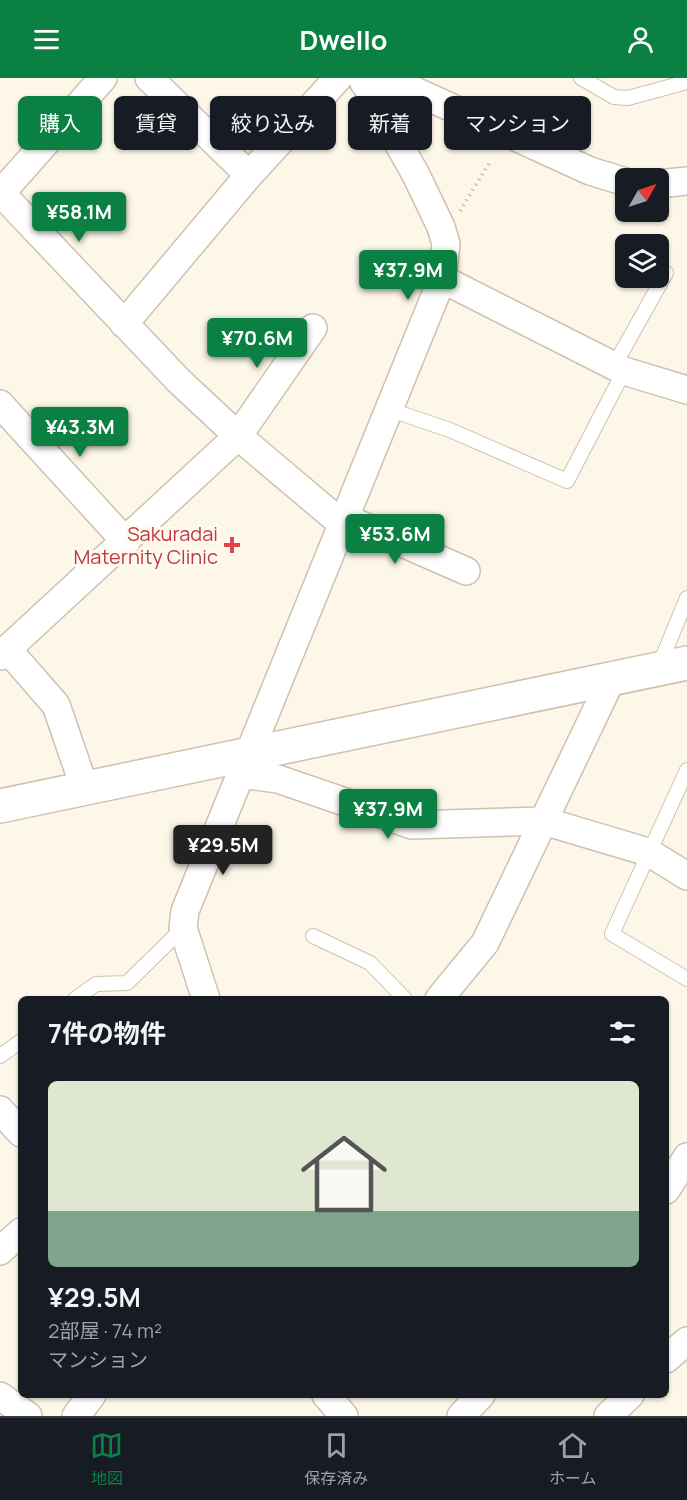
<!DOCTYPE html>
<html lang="ja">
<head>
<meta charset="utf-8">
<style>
  :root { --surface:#171b24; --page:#20242c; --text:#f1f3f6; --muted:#9ea1a6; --line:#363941; --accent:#0b8043 }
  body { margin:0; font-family:Manrope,"Noto Sans JP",sans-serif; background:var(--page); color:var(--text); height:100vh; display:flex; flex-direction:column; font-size:22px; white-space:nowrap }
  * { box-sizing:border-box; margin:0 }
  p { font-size:20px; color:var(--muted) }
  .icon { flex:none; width:33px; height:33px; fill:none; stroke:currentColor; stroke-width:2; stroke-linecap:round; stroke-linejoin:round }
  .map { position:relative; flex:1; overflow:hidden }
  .panel { position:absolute; left:18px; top:918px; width:651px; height:402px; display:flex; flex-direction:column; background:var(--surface); border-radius:9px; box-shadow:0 2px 4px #0004 }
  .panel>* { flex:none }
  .guide { position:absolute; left:18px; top:18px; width:651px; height:54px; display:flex; gap:12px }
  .needle { width:39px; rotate:51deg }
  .tools { position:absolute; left:615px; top:90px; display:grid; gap:12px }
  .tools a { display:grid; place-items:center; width:54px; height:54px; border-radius:9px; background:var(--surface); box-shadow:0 2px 4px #0004; font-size:30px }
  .price { position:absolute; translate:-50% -51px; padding:0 14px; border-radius:6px; background:var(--accent); color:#fff; font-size:20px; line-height:39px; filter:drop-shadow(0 2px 3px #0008) }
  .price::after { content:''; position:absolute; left:50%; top:36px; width:18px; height:14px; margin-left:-9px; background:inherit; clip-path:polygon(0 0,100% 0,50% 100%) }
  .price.current { background:#222; color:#fff }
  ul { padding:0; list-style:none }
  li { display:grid; align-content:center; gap:12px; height:318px; padding:0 30px }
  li+li { border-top:2px solid var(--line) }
  li span { display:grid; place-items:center; height:186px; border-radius:9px; color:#555 }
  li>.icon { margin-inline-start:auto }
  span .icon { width:108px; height:108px; fill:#fffc; stroke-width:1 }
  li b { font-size:26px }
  h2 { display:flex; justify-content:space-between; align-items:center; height:72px; padding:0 30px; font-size:26px }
  .tag { padding:0 21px; border-radius:9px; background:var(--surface); box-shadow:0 2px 4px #0004; font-size:21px; line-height:54px }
  .tag.current { background:var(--accent); color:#fff }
  header { display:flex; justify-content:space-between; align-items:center; height:78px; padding:0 30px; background:var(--accent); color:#fff; font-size:27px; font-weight:700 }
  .tab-bar { display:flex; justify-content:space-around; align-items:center; height:84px; border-top:2px solid var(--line); background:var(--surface); font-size:16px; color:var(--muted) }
  .tab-bar a { display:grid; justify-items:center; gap:3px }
  .tab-bar .current { color:var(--accent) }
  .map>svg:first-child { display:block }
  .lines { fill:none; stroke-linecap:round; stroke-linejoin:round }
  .service-casing { stroke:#cfc1ae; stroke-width:16 }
  .minor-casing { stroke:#cfc1ae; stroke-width:30 }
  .tertiary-casing { stroke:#cfc1ae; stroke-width:36 }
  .path { stroke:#d8bea3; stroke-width:4; stroke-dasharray:1.5 4.5; stroke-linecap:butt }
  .service { stroke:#fff; stroke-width:14 }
  .minor { stroke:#fff; stroke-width:27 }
  .tertiary { stroke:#fff; stroke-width:33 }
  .health-dot { fill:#e0444e; stroke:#fffbf0; stroke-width:2 }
  .labels { text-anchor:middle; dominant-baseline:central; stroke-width:6; stroke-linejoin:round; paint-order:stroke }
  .health-label { font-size:20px; fill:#be3a42; stroke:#fffbf0; text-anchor:end }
</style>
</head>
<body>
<header><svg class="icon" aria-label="menu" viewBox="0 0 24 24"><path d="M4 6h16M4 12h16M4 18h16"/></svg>Dwello<svg class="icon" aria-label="person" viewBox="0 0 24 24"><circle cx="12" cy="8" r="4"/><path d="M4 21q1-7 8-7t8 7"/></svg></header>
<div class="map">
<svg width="687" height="1338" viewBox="0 0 687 1338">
  <rect width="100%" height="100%" fill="#fdf7e9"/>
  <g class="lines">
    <defs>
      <path id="service" d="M581 0 614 19 628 20 687 4
        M614 288 666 195
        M388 331 450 352 567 403 624 293
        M659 588 687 520
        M687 692 612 856 687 901
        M313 858 370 885 405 921
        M75 921 96 906 127 905 183 850
        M0 978 21 963"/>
      <path id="minor" d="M149 0 249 97
        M364 5 415 13 590 93 626 104
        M658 106 687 103
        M0 114 179 303 238 358 341 445
        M1 115 103 0
        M442 201 624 293 687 312
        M124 246 249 97 338 0
        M0 326 126 464
        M343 439 466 493
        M7 571 56 627 85 711
        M0 578 238 358 313 250
        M240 696 278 701 412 747 544 743 648 774 687 798
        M206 921 183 850 185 833 442 201 446 166 441 149 416 97 362 0
        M439 921 485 865 612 600
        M0 1032 21 1055
        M666 1112 687 1079
        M0 1173 21 1154
        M666 1281 687 1263
        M326 1317 344 1338
        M0 1318 28 1338
        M76 1338 92 1317
        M461 1338 481 1317
        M608 1338 630 1317"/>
      <path id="tertiary" d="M0 728 687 585"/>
    </defs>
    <!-- service casing -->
    <use href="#service" class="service-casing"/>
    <!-- minor casing -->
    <use href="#minor" class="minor-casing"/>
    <!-- tertiary casing -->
    <use href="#tertiary" class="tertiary-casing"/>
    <!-- path -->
    <path class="path" d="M460 133 491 82"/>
    <!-- service -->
    <use href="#service" class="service"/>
    <!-- minor -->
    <use href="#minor" class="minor"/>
    <!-- tertiary -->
    <use href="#tertiary" class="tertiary"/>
  </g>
  <!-- markers -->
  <path class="health-dot" d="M229 458h6v6h6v6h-6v6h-6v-6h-6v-6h6z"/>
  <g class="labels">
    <!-- health labels -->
    <g class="health-label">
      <text x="218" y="455">Sakuradai<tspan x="218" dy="23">Maternity Clinic</tspan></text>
    </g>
  </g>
</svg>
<div class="tools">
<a><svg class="needle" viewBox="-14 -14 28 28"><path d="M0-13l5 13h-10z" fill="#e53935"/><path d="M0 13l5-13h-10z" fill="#9ea1a6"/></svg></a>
<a><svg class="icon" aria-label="layers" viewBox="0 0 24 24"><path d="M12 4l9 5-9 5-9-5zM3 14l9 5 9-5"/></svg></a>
</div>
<b class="price" style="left:79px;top:165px">¥58.1M</b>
<b class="price" style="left:408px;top:223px">¥37.9M</b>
<b class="price" style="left:257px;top:291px">¥70.6M</b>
<b class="price" style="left:80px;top:380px">¥43.3M</b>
<b class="price" style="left:395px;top:487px">¥53.6M</b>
<b class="price" style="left:388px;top:762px">¥37.9M</b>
<b class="price current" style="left:223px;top:798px">¥29.5M</b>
<div class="guide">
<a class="tag current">購入</a>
<a class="tag">賃貸</a>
<a class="tag">絞り込み</a>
<a class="tag">新着</a>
<a class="tag">マンション</a>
</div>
<section class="panel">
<h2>7件の物件<svg class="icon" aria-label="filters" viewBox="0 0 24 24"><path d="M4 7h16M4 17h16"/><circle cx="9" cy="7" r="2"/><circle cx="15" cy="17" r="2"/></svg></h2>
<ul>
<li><span style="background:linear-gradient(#dfe7d0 70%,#7fa58c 0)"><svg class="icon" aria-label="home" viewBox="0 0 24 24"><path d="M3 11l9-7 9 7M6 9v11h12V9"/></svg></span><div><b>¥29.5M</b><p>2部屋 · 74 m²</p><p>マンション</p></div></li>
</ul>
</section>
</div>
<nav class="tab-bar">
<a class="current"><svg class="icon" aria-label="map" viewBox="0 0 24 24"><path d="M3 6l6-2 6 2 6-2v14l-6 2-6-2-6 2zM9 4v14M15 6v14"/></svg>地図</a>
<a><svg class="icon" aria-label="saved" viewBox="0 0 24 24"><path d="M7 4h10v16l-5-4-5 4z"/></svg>保存済み</a>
<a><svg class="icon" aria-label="home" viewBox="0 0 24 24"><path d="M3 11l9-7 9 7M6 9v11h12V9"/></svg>ホーム</a>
</nav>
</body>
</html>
